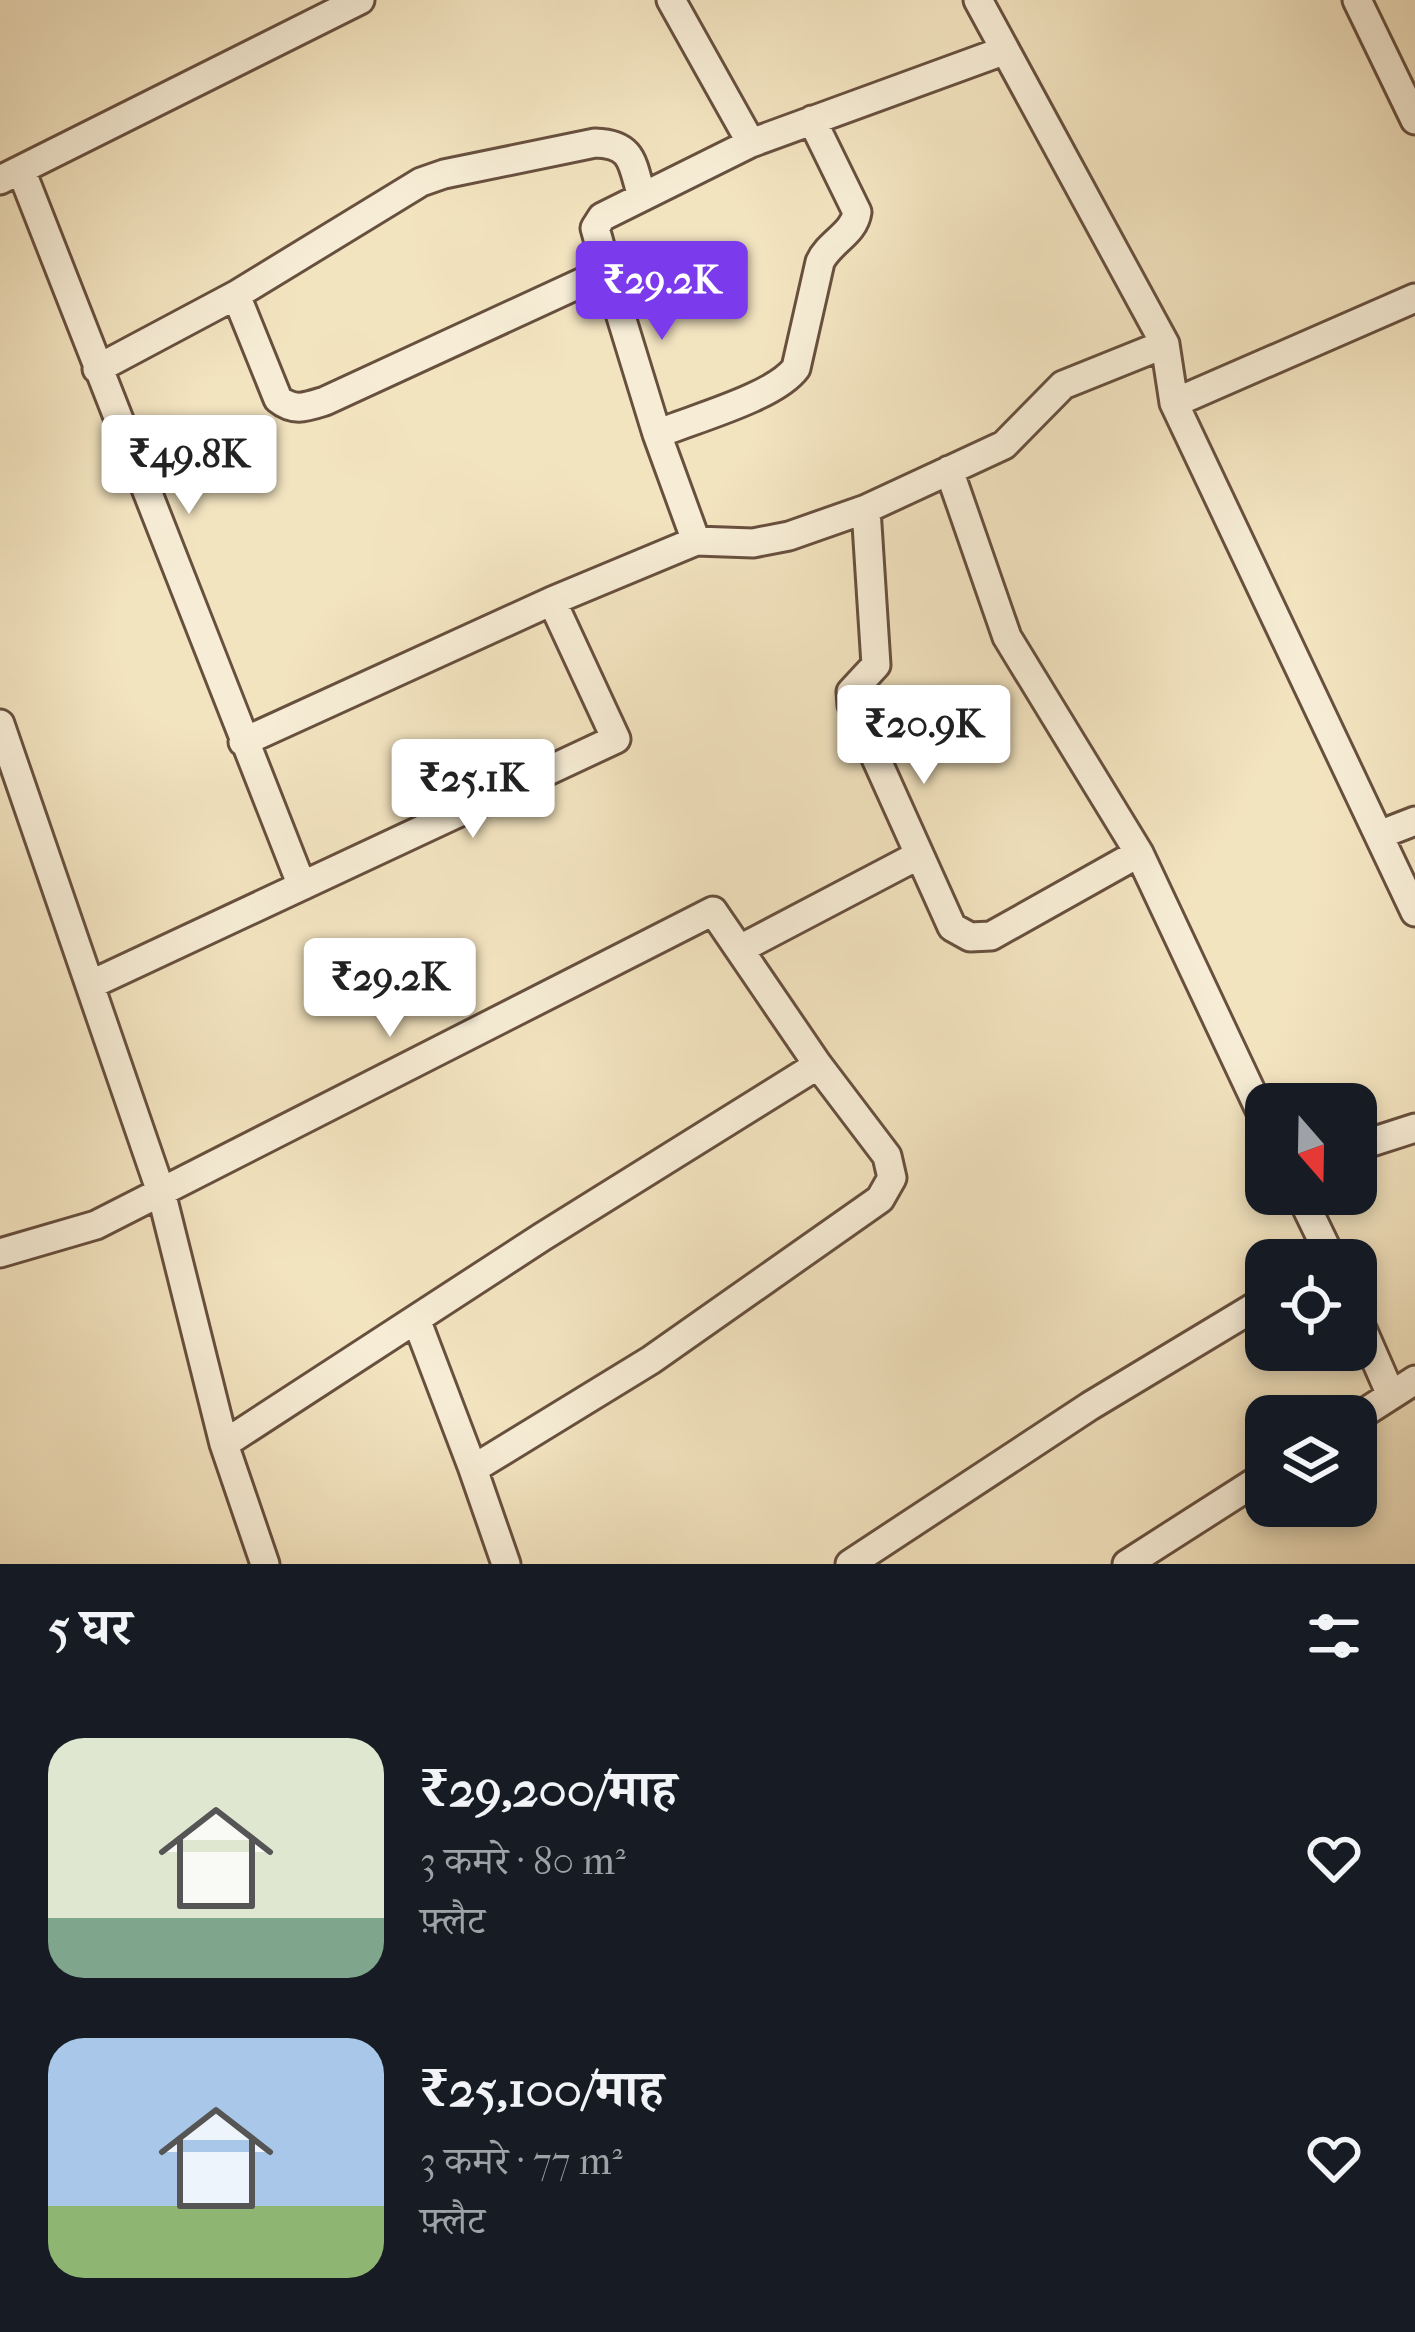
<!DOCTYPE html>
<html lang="hi">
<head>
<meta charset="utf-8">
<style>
  :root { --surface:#171b24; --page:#20242c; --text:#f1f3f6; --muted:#9ea1a6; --accent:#7c3aed }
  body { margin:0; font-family:"IM FELL French Canon","Noto Serif Devanagari",serif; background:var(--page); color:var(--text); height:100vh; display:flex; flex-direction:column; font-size:45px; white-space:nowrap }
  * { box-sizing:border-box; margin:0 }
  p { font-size:39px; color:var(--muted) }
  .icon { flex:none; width:66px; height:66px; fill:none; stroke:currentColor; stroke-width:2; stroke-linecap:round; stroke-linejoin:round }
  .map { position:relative; height:1564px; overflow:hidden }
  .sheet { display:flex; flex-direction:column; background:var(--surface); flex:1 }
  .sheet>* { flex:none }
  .needle { width:78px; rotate:160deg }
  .buttons { position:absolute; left:1245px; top:1083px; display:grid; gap:24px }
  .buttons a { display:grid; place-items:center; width:132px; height:132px; border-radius:24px; background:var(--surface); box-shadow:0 6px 18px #0003; font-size:60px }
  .price { position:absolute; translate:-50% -102px; padding:0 27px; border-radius:12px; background:#fff; color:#222; font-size:39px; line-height:78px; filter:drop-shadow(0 3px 6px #0008) }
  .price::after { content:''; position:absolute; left:50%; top:72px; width:36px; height:27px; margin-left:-18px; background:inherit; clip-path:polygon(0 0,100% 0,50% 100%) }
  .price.selected { background:var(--accent); color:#fff }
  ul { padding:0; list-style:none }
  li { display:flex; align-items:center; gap:36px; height:300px; padding:0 48px }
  li span { display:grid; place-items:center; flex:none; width:336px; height:240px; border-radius:36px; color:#555 }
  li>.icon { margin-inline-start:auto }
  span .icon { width:144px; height:144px; fill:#fffc; stroke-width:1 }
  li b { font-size:51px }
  h2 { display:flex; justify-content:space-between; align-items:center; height:144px; padding:0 48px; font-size:51px }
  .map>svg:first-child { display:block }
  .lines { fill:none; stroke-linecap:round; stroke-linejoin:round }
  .minor-casing { stroke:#68503f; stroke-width:33 }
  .minor { stroke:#f7edd6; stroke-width:27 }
</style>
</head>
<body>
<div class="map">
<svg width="1415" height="1564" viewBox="0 0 1415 1564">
  <rect width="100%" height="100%" fill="#f3e4c0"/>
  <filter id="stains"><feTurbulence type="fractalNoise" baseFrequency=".00167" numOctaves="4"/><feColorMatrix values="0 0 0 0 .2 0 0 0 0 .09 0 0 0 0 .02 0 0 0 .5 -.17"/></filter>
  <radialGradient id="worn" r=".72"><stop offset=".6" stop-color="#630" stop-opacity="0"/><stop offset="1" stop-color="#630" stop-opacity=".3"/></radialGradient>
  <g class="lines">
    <defs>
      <path id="minor" d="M671 0 751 143
        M978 0 1165 344 1174 403 1415 912
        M1357 0 1415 120
        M21 170 302 886
        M0 180 360 0
        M607 271 657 434 696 541
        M236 295 421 182 444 174 595 143C634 144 632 164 642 197
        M97 369 236 295 278 399C294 412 306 407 325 401L607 271 595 228 602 217 751 143 1003 51
        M1174 403 1415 298
        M657 434C693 419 775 397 796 368L820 262C829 242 854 234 857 212L812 120
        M949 470 1007 637 1139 853 1266 1123
        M866 509 876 665 851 692 852 705 952 927 970 937 991 936 1139 853
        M0 724 161 1192 224 1444 265 1564
        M243 742 552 601 696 541 753 543 789 536 866 509 1004 445 1063 385 1165 344
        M1379 835 1415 821
        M740 949 919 855
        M92 984 616 739 552 601
        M1356 1147 1415 1128
        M1300 1194 1332 1260
        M0 1253 96 1225 713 911 818 1065 887 1156 892 1178 880 1199 651 1360 473 1469 506 1564
        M1356 1315 1391 1395
        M416 1319 473 1469
        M1356 1418 1415 1380
        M224 1444 542 1237 818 1065
        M850 1564 1090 1406 1266 1300
        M1127 1564 1266 1475"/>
    </defs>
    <!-- minor casing -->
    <use href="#minor" class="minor-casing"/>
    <!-- minor -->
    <use href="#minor" class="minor"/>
  </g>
  <rect width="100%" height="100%" filter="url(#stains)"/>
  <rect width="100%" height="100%" fill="url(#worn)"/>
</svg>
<div class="buttons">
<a><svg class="needle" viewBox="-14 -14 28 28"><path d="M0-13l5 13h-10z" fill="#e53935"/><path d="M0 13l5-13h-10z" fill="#9ea1a6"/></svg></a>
<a><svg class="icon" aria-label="locate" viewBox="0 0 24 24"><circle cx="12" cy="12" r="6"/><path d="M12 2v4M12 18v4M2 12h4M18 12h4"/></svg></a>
<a><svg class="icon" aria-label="layers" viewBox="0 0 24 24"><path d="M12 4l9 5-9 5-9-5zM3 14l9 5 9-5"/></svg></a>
</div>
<b class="price selected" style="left:662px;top:343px">₹29.2K</b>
<b class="price" style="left:189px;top:517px">₹49.8K</b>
<b class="price" style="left:924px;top:787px">₹20.9K</b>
<b class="price" style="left:473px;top:841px">₹25.1K</b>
<b class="price" style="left:390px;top:1040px">₹29.2K</b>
</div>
<section class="sheet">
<h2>5 घर<svg class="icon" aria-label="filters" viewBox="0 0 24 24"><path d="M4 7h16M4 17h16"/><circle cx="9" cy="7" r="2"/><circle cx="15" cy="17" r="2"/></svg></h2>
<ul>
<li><span style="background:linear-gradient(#dfe7d0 75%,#7fa58c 0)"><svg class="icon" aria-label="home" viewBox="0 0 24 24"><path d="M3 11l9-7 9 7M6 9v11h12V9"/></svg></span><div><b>₹29,200/माह</b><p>3 कमरे · 80 m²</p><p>फ़्लैट</p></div><svg class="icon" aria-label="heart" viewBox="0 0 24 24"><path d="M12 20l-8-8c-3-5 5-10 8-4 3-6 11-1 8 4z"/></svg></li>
<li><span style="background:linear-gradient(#a9c7e8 70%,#8fb573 0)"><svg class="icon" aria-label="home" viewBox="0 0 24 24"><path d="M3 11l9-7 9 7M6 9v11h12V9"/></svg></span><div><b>₹25,100/माह</b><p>3 कमरे · 77 m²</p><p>फ़्लैट</p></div><svg class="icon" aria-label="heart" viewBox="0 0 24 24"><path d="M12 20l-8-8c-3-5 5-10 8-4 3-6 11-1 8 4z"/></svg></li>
</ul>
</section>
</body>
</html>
